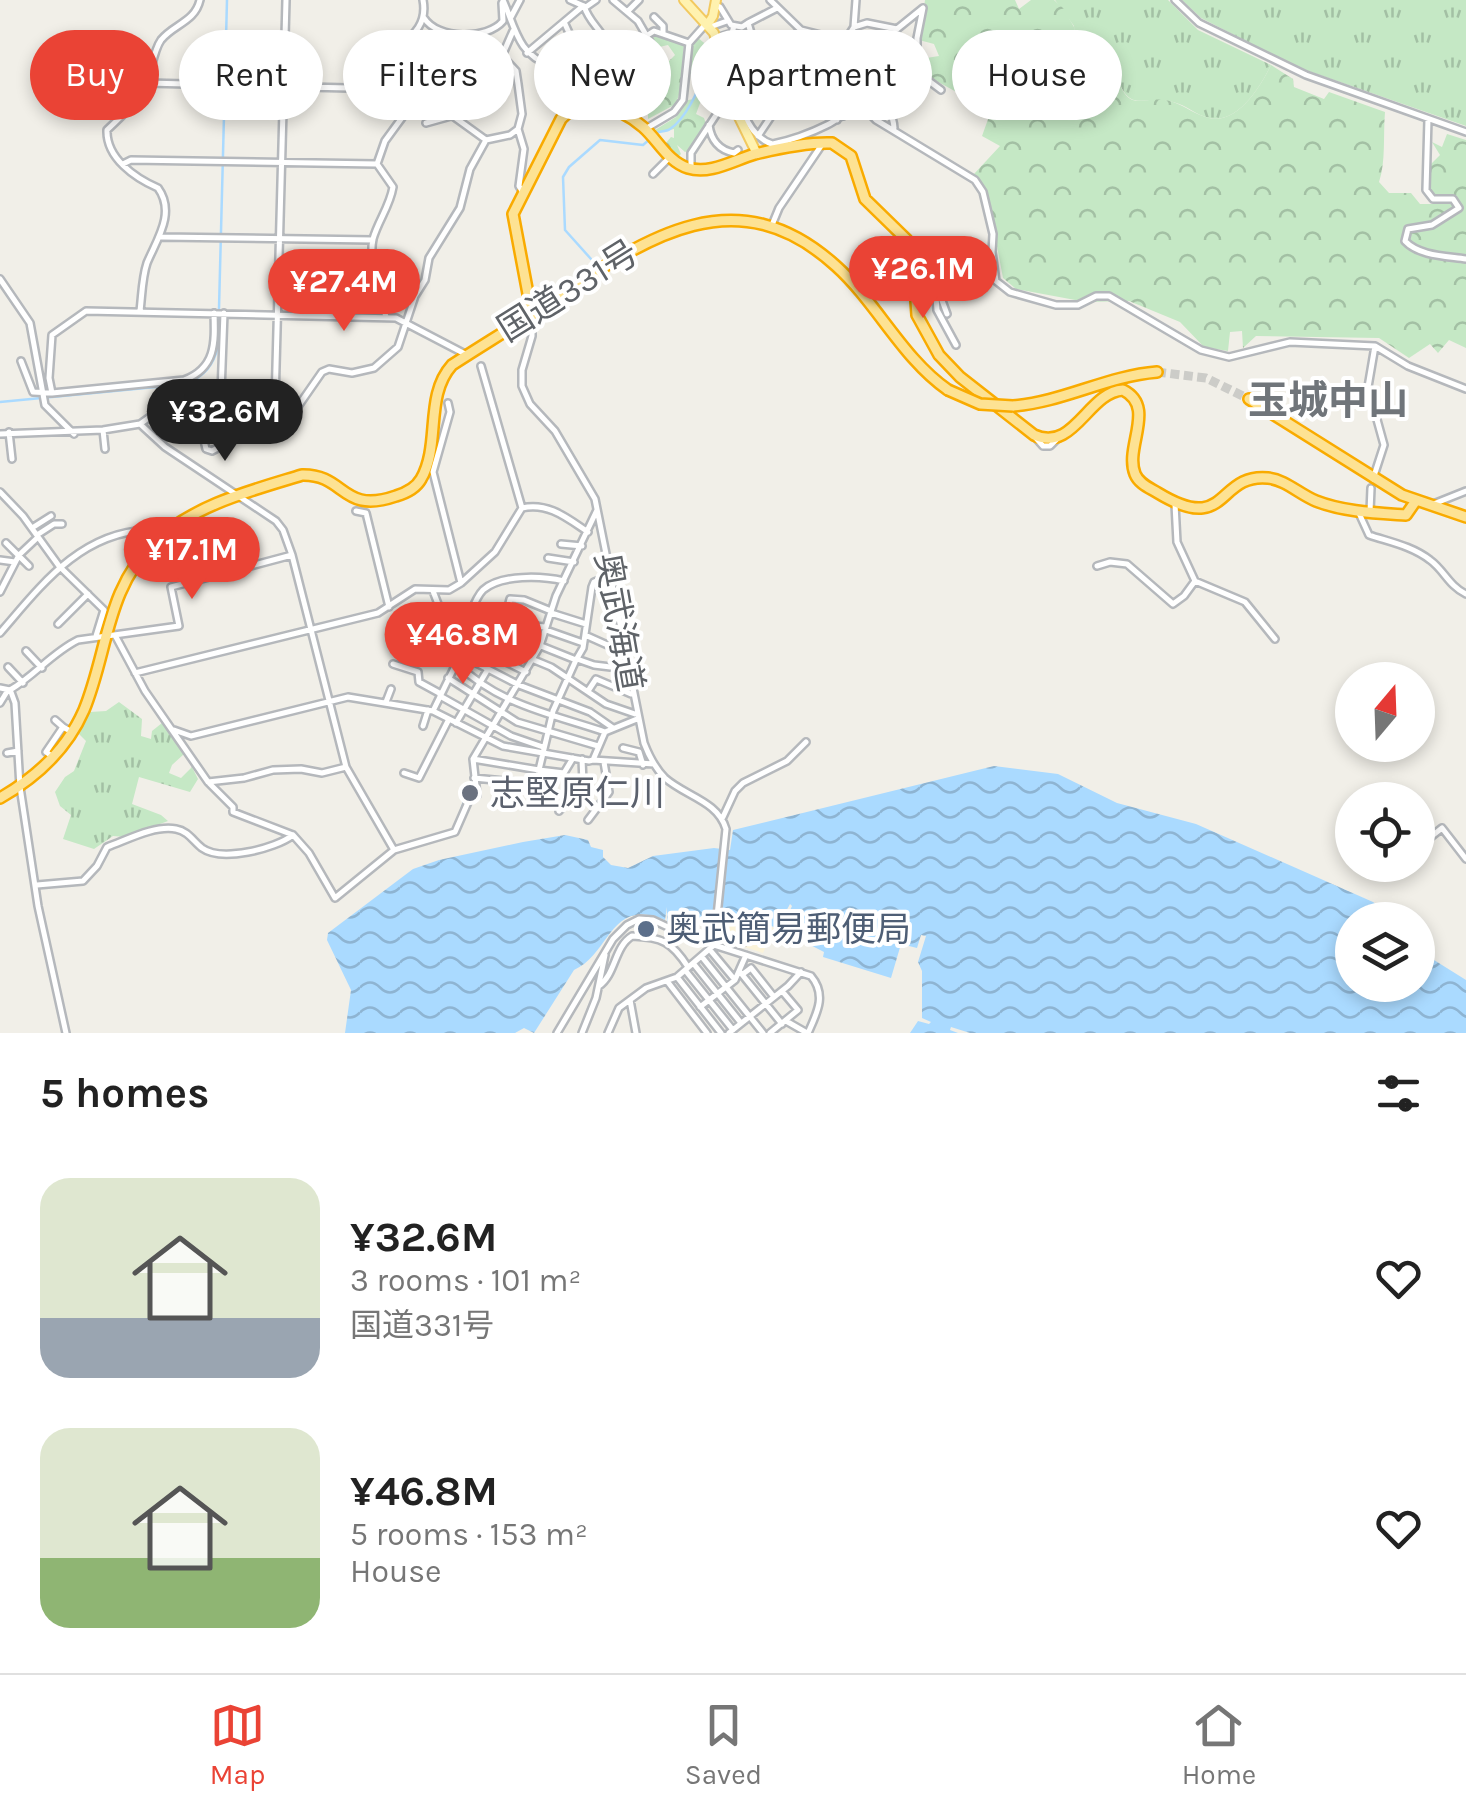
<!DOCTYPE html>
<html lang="en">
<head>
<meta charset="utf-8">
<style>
  :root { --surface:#fff; --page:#f2f2f2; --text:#222; --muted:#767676; --line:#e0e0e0; --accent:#ea4335 }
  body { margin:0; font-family:Karla,"Noto Sans JP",sans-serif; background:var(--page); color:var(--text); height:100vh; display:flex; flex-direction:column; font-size:38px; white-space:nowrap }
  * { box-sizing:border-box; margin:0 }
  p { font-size:32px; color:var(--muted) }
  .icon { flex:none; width:55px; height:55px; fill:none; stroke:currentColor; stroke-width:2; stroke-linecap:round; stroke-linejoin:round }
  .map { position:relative; height:1033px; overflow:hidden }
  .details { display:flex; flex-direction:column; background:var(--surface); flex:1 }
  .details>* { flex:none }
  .guide { position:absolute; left:30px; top:30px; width:1408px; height:90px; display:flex; gap:20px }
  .needle { width:65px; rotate:19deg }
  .fabs { position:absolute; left:1335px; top:662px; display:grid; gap:20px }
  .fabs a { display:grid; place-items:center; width:100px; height:100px; border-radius:50%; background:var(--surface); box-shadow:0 5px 15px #0003; font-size:50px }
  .price { position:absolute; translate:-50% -85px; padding:0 22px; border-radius:35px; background:var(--accent); color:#fff; font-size:32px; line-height:65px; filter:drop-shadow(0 2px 5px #0008) }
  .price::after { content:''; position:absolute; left:50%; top:60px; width:30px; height:22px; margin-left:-15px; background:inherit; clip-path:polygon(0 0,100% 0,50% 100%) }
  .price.active { background:#222; color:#fff }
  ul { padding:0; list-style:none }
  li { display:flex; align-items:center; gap:30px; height:250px; padding:0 40px }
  li span { display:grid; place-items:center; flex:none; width:280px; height:200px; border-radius:30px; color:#555 }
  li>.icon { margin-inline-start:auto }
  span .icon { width:120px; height:120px; fill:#fffc; stroke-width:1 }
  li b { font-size:42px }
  h2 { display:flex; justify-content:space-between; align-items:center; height:120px; padding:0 40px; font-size:42px }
  .pill { padding:0 35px; border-radius:45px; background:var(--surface); box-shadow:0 5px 15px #0003; font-size:35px; line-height:90px }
  .pill.active { background:var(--accent); color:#fff }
  .tabs { display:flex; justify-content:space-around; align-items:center; height:140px; border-top:2px solid var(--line); background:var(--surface); font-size:28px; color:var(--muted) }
  .tabs a { display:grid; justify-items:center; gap:5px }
  .tabs .active { color:var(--accent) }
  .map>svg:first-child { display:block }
  .grass { fill:url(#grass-tufts) }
  .forest { fill:url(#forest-crowns) }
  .sand { fill:url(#sand-dots) }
  .water { fill:url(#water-waves) }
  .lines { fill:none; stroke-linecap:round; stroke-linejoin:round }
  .stream { stroke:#aadaff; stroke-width:2.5 }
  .highway-tunnel { stroke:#ccccc8; stroke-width:9; stroke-dasharray:9 4.5; stroke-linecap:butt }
  .minor-casing { stroke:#b5b8bc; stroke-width:10 }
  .major-casing { stroke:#f2c960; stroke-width:12 }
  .highway-casing { stroke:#f9ab00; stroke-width:14 }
  .minor { stroke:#fff; stroke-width:5 }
  .major { stroke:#fff2af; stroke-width:8 }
  .highway { stroke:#fde293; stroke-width:9 }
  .highway-bridge-casing { stroke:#f9ab00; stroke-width:14; stroke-linecap:butt }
  .highway-bridge { stroke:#fde293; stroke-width:9 }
  .worship-dot { fill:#6b7280; stroke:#fff; stroke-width:4 }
  .service-dot { fill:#5c6f8a; stroke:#fff; stroke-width:4 }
  .labels { text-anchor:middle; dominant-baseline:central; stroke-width:8; stroke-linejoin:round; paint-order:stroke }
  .street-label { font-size:35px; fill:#5f6368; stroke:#fff }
  .worship-label { font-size:35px; fill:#5b616d; stroke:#fff; text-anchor:start }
  .service-label { font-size:35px; fill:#4e5e75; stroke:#fff; text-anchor:start }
  .quarter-label { font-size:40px; font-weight:bold; fill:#70757a; stroke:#fff }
</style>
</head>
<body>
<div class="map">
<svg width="1466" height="1033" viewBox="0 0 1466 1033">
  <defs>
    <pattern id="grass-tufts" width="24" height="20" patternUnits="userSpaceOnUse" patternTransform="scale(2.5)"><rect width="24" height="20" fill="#c5e8c5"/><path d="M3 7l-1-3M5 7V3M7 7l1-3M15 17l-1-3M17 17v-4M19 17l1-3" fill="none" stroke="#a3c0a4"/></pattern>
    <pattern id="forest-crowns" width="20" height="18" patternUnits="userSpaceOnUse" patternTransform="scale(2.5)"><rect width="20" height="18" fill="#c5e8c5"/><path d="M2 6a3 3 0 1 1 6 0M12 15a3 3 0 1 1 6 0" fill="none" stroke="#a3c0a4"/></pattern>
    <pattern id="sand-dots" width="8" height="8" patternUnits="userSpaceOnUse" patternTransform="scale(2.5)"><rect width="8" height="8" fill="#fbf3d9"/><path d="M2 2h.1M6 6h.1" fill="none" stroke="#cec8b4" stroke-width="1.8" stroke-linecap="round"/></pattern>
    <pattern id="water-waves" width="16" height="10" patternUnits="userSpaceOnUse" patternTransform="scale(2.5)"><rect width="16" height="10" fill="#aadaff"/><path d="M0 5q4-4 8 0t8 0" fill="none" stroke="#8eb4d2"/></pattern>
  </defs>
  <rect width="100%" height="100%" fill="#f1efe8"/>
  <!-- grass -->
  <path class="grass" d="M1055 0H1168L1198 30 1271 65C1261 86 1237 125 1209 118 1196 115 1186 105 1173 102 1138 94 1130 117 1114 69L1084 56 1075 45 1074 26Z
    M1182 0H1466V126L1297 67 1201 18Z
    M119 702 142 719 141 736 151 739 152 731 162 723 184 754 172 765 169 773 181 778 192 767 198 779 190 792 139 777 132 804 161 815 168 821 125 837 113 836 94 849 63 839 71 815 60 806 55 792 65 777 74 771 86 741 78 733 90 712 106 711Z"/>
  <!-- forest -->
  <path class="forest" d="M925 0H1015L1019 9 1031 0H1054L1063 8 1074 27 1075 45 1084 56 1114 69C1130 120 1140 92 1173 102 1185 106 1196 115 1209 118 1237 125 1261 86 1271 65L1293 79 1294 87 1324 99 1329 92 1385 112C1383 135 1386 162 1379 182L1389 193H1411L1420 204H1437L1429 187V166L1440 155 1432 142 1442 147 1447 134 1466 140V348L1449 340 1438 353 1430 344 1409 358 1379 338 1256 336 1243 348 1242 331 1230 332 1228 351 1204 347 1180 322 1129 301 1086 302 1016 289 1003 278 987 193 974 174 1000 146 982 136 991 111 920 72V59L939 56 934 44 919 40Z
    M655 34 684 43 681 88 676 104 648 119V107L641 94 634 91V86L644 80 634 57 649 63 656 74 668 68V62L675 55 668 45 655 48 652 40Z
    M697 37 715 52 724 86 709 79 696 114 704 118 706 124 690 150 685 152 677 145 681 154 678 157 665 144 671 137 674 138V129L658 133 655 130 676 117 688 100 694 99 702 81 689 73C688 60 688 47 697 37Z"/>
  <!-- sand -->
  <path class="sand" d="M757 923 774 928 763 953 720 939 723 924 744 928Z"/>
  <!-- water -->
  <path class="water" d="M994 766 1058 774 1117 803 1196 824 1373 902 1398 920H1352V985H1418V950L1466 980V1033H970L951 1027 950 1030 958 1033H910L918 1021 929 1024 931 1022 922 1018V971L918 962 926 936 921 935 917 948 901 944 891 978 823 957 824 952 781 930 792 906 790 904 777 928 757 921 744 926 722 923 723 915 706 912 704 920 686 918 674 924 667 922V907L665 920C609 897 611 954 574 970L534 1033 524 1028 515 1033H345L351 990 327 940 328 933 413 869 439 860 523 842 565 835 588 840 591 847 603 850V857L611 865 628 868 653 856 714 848 730 850 733 830Z"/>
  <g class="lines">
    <!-- stream -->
    <path class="stream" d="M743 24 757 16
      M655 133C660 131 666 132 670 129 685 119 700 90 703 72 705 59 702 52 711 40
      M591 259 565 230 563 177 569 167 600 140 643 145 650 139
      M0 402 187 384C205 375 213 366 218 347L227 0
      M458 819 466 796"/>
    <!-- highway-tunnel -->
    <path class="highway-tunnel" d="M1157 372 1206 378 1249 399"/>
    <defs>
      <path id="minor" d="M503 0C515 27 518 55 550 65L594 53 618 54 654 31 689 43
        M570 0 586 7 596 0
        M613 0 638 21 661 61
        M770 0 801 30 845 41 841 64 828 86 839 98 843 116
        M856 0 854 27 845 41 864 55 900 104
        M1175 0 1199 23 1306 75 1466 132
        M715 5 720 7 731 25 742 27 748 23
        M584 6C591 27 604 28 611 56
        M629 10 639 0
        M511 17 520 0
        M654 17 663 26V34
        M424 18C438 40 487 40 503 21L502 3
        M565 24 580 57
        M710 27 727 21
        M854 27 867 23 897 29 923 8 917 38V72L941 90
        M801 30 783 43 774 57 777 70 765 88 778 106 803 90 828 83
        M513 31 502 56 463 74 450 114 486 140 510 135 518 129
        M716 38 732 33 734 26
        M527 53 583 6
        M502 56 516 71 518 84 522 114 518 129 524 149 519 186 522 191
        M774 57 751 33 748 23 777 8
        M841 63C861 74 893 103 894 128
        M558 64 557 59 575 41
        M726 69 732 68C737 94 744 135 772 144
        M742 74 766 56 773 57
        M835 74 863 101 862 107
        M743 75 765 88
        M147 83 391 89
        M803 90C809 107 823 115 837 120
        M863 101 902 81
        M1428 119 1426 190 1433 199H1453L1459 208 1432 225 1408 229 1405 241C1419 256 1446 256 1466 259
        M426 123 451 116
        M709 125C711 140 719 150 734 153L738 150
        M647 128 674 112 683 100 689 43 705 25
        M758 136 778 106
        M773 150V144C792 140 809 134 827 125 840 119 849 107 863 107L876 120 975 180 983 192 993 234 992 252 996 281 1010 292 1056 305H1078L1096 296H1109L1201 350 1229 357 1290 342 1375 346 1408 366 1466 389
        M123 164 131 160 377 164
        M691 169V153L716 115 728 88
        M653 174 670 157
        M772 225 779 208 823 143
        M161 237 373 240
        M922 270 933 244
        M916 271H925L935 285 937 310 956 345
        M0 279 30 323 45 405 74 434
        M933 280 942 268
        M937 287 947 314
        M140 311C142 295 142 278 147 263 157 239 176 213 158 188 135 178 106 158 107 130 123 115 140 99 148 79 152 67 154 50 161 40 174 24 195 22 200 0
        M532 315V336L522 370V386L530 404 555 431 595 499 644 743C649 756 655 768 665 778 685 796 718 801 726 829L714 945 677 977 646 988 619 1008 608 1033
        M386 317C380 294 368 263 373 239 378 221 390 206 393 187L377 164 385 141 404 115 387 81 385 60C403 41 429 31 423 0
        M21 361 33 392 52 393 184 380C216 368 215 343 214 313
        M481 366 522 508
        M52 393 49 378 52 335 86 311 396 318 467 355
        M275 403 297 408 322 372 329 369 352 373 374 368 398 347 415 296 425 280 429 258 460 208 470 169 486 140
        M448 403 450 412 433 472 461 583
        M140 424 165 447 276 521 283 530 292 555 346 767 394 850
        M103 430 105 449
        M9 432 12 459
        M0 434 103 430 140 424 154 414 184 422 203 436 206 449 212 451 238 437 259 434 275 403 286 0
        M1035 437 1043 446H1050L1059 437
        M219 445 224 313
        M1373 479 1384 445 1368 387 1375 346
        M0 492 23 516 59 566 104 610 96 636
        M1175 504 1177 542 1195 581 1245 602 1275 639
        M1431 505 1466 491
        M356 511 366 513 389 607
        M1358 511 1369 535C1390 542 1412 546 1430 560 1444 570 1449 586 1466 594
        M1370 512 1371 488
        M32 528 51 516
        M37 535 54 524H62
        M6 543 29 566
        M561 544 582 546
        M548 558 574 562
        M0 560 15 562
        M1097 566 1110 562 1127 564 1173 604 1184 596 1195 581
        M433 591 457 653 519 685 590 712 613 728
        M0 592 19 555 37 538
        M551 613 586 624
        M468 619C472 610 476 597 483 590 501 574 542 576 564 581
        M465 620 466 630 469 633 551 667 606 704 635 714
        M422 622 416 626 415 636 434 662 455 645
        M504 623 545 627
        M58 624 88 594
        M448 625 476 620 576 660 553 711 539 770 473 759
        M546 630 583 643
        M502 631 510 599 524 600 551 611
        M0 633C40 587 79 533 147 530L155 539
        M585 635 623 652
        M116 637 145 691 208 782 233 807V812L293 835 309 853 335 898 394 850 455 832 469 800 477 795 473 759 540 646 556 596 597 510
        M476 647 526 672
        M26 651 42 668
        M577 659 594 665 627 669
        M576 660 583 648 592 587 594 582 611 575
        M456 663C499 705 552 714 605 732
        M393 664 418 672 419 682 441 694
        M8 667 23 683
        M487 667 503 632
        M135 673 378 613 415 589 449 590 461 583 495 552 522 508C548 502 567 518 588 532
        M448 678 517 722 598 746
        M0 688 10 690C34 676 53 652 78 640L179 626 171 587 292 555
        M588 691 596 679 631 694
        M11 692 15 703 20 787 38 906 66 1033
        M440 696 511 736 543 747
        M386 702 391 689
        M0 703 8 690
        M433 711 456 664
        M55 720 63 727
        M456 723 488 669
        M423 726 428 710
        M174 730 191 736 348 697 433 711 503 746 589 761 593 760 605 732 637 719
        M623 748 639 752 643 765
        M7 753 18 751
        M53 757 46 752 63 727 72 732
        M593 760 654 764
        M404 773 419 778 449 719
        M474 778 536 784 539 770 564 773 573 758
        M208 782 244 778 273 770 301 769 322 773 346 767
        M559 811 583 783 582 759
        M723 817 735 791 743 783 787 761 806 742
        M588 820 609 792 604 762
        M1418 847 1442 828 1466 859
        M1400 866 1401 865
        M37 885 83 881 97 866 107 847C127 840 154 825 176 829 188 831 193 841 202 848 221 862 275 849 293 835
        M710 950 735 980
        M702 957 763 1033
        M693 963 741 1023
        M685 970 733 1030
        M740 972 782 1024
        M743 974 751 968 774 997
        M677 977 721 1033
        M667 981 707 1033
        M599 986C616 974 614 947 632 936 662 937 672 942 688 967
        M630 1000 636 1033
        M700 1007 735 980 746 955
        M786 1021 807 1033
        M557 1033 613 939 627 925 639 919 653 920 689 937 811 976C827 995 817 1013 808 1033
        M582 1033 596 998 605 955
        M729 1033 788 986 801 972
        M770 1033 798 1010 782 991"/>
      <path id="major" d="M684 0 714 33 736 111 757 154
        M708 24 713 16 716 0"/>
      <path id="highway" d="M532 315 513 214 561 119C583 93 620 107 643 127 658 140 668 162 688 168 710 175 734 160 755 154 779 148 807 142 832 143L851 156 865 199 907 240 913 260 917 315 939 355 960 377 1034 435C1074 453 1088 392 1123 390 1157 407 1124 447 1135 474 1139 484 1150 488 1158 493 1229 536 1216 473 1268 478 1286 480 1299 494 1316 501 1344 512 1376 513 1406 515L1415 502
        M1249 399 1402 495 1466 517
        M1013 406C1063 402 1107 376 1157 372
        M0 798C37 777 67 749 84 710 108 652 106 588 155 542 193 505 253 490 302 475 346 474 341 515 396 496 406 493 416 488 421 479 441 445 424 396 452 365 486 343 521 322 555 299 647 237 737 176 836 266 877 303 902 358 948 390"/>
    </defs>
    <!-- minor casing -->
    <use href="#minor" class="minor-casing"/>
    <!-- major casing -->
    <use href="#major" class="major-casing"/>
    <!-- highway casing -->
    <use href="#highway" class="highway-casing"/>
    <!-- minor -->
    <use href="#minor" class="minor"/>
    <!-- major -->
    <use href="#major" class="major"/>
    <!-- highway -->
    <use href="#highway" class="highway"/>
    <defs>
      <path id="highway-bridge" d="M948 390 980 404 1013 406"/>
    </defs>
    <!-- highway-bridge casing -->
    <use href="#highway-bridge" class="highway-bridge-casing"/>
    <!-- highway-bridge -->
    <use href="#highway-bridge" class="highway-bridge"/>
  </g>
  <!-- markers -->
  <circle class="worship-dot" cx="470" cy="793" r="10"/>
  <circle class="service-dot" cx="646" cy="929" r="10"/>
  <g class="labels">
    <!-- street labels -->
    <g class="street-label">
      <text transform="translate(568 291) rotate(-32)">国道331号</text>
      <text transform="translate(619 622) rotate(80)">奥武海道</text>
    </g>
    <!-- worship labels -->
    <g class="worship-label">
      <text x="490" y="793">志堅原仁川</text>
    </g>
    <!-- service labels -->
    <g class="service-label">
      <text x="666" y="929">奥武簡易郵便局</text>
    </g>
    <!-- quarter labels -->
    <g class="quarter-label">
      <text x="1328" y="400">玉城中山</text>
    </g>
  </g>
</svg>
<div class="fabs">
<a><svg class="needle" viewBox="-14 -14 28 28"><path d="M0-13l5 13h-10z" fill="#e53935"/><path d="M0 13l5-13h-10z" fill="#767676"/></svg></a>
<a><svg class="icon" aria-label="locate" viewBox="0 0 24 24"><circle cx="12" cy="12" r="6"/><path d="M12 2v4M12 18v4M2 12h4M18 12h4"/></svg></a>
<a><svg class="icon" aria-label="layers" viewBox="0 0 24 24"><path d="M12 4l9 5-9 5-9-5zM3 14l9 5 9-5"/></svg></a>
</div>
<b class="price" style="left:923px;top:321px">¥26.1M</b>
<b class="price" style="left:344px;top:334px">¥27.4M</b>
<b class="price active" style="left:225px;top:464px">¥32.6M</b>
<b class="price" style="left:192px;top:602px">¥17.1M</b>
<b class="price" style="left:463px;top:687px">¥46.8M</b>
<div class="guide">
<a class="pill active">Buy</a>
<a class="pill">Rent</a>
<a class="pill">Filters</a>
<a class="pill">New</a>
<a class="pill">Apartment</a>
<a class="pill">House</a>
</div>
</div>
<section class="details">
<h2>5 homes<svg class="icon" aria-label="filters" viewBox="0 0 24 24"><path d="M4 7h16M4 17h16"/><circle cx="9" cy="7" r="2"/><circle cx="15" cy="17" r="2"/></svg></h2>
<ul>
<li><span style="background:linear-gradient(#dfe7d0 70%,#9aa5b1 0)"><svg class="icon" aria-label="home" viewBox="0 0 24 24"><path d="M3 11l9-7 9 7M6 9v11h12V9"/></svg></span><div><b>¥32.6M</b><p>3 rooms · 101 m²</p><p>国道331号</p></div><svg class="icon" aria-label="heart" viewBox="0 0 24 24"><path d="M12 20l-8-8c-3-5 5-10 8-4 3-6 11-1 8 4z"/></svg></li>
<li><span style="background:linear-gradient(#dfe7d0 65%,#8fb573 0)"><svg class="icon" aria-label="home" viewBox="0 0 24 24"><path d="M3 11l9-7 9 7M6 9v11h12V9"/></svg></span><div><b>¥46.8M</b><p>5 rooms · 153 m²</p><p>House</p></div><svg class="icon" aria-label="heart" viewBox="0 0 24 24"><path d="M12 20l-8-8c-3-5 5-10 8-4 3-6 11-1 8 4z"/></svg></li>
</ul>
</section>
<nav class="tabs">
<a class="active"><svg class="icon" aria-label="map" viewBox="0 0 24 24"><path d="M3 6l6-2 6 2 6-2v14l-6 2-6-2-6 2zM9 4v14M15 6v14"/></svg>Map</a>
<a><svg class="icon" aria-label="saved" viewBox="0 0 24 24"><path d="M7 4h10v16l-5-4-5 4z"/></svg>Saved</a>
<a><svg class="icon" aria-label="home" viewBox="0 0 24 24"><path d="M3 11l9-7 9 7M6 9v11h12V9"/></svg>Home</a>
</nav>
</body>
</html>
